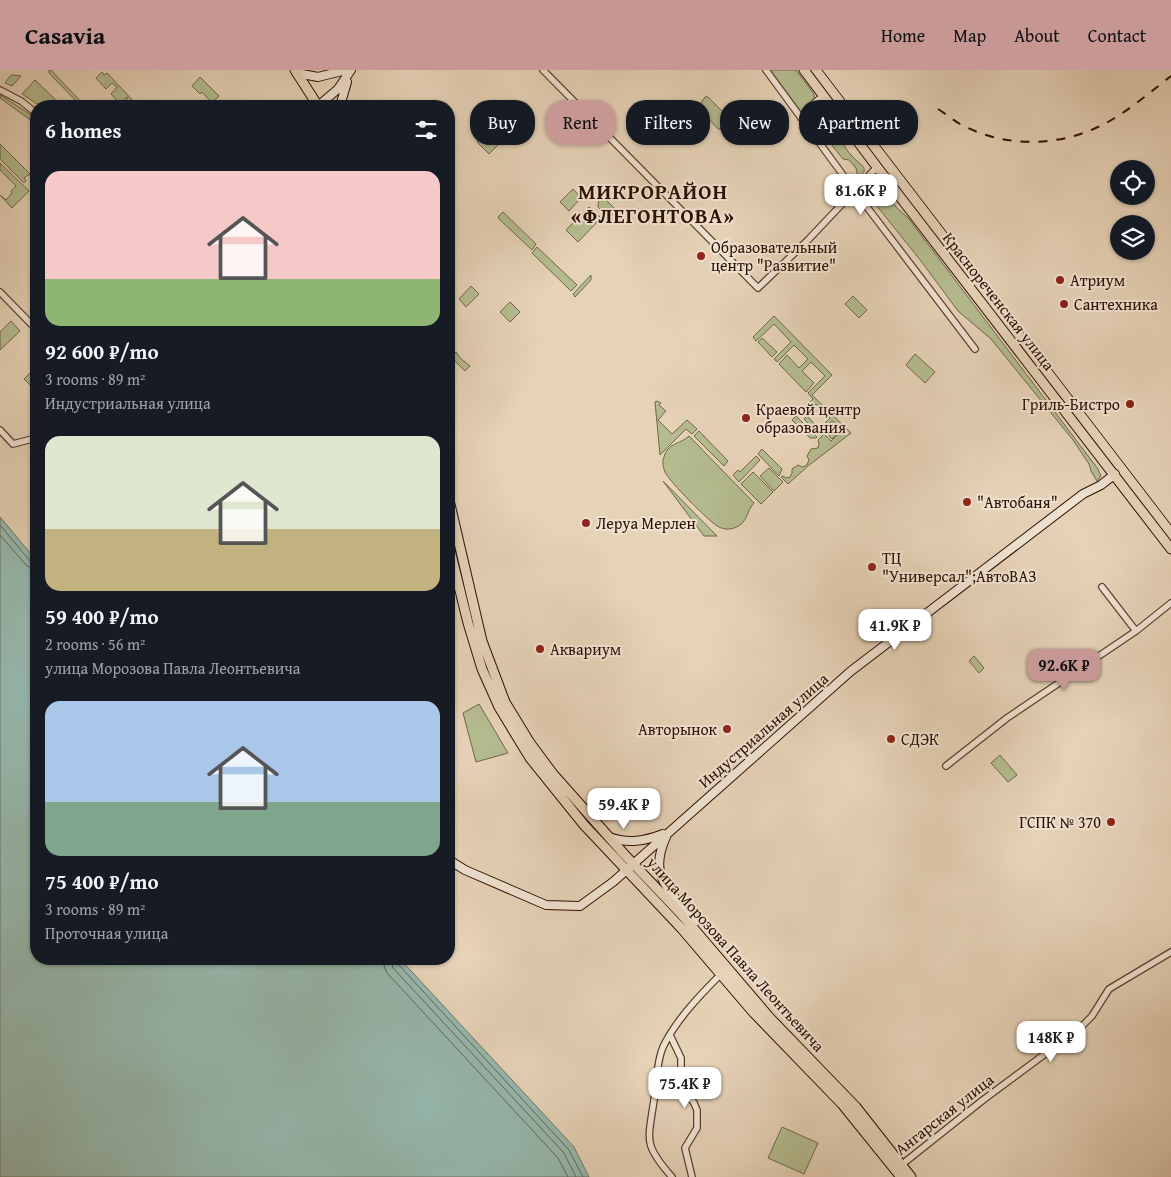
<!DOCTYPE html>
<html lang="en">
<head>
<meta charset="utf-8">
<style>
  :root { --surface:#171b24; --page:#20242c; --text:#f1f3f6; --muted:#9ea1a6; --accent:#c59692 }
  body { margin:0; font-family:"Gentium Book Plus",serif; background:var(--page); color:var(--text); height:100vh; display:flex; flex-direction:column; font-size:19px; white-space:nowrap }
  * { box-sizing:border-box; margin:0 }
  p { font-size:16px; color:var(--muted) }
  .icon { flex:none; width:28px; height:28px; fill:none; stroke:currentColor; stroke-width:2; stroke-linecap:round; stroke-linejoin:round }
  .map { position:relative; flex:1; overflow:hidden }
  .sheet { position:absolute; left:30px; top:30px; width:425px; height:865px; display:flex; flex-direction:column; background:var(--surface); border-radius:20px; box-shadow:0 1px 4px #0004 }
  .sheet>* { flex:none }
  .banner { position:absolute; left:470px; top:30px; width:475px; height:45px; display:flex; gap:10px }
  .fabs { position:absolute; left:1110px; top:90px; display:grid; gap:10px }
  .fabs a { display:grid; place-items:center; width:45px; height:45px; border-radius:50%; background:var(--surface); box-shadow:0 1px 4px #0004; font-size:25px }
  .price { position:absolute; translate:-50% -42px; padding:0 11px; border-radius:10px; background:#fff; color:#222; font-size:16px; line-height:32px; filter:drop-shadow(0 1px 2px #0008) }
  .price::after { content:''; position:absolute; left:50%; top:30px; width:15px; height:11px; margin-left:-8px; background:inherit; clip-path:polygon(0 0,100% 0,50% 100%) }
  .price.active { background:var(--accent); color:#111 }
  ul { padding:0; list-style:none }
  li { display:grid; align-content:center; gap:10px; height:265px; padding:0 15px }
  li span { display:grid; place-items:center; height:155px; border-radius:15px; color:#555 }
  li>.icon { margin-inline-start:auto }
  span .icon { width:90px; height:90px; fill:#fffc; stroke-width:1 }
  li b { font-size:21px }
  h2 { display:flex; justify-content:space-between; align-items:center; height:60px; padding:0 15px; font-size:21px }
  .tag { padding:0 18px; border-radius:20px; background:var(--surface); box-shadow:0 1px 4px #0004; font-size:18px; line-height:45px }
  .tag.active { background:var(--accent); color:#111 }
  header { display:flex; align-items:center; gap:30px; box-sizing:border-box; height:70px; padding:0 25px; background:var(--accent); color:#111 }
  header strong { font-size:24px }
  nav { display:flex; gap:28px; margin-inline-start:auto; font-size:18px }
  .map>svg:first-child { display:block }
  .green { fill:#b4bc8f; stroke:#706548 }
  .water { fill:#96b8ad; stroke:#6c7468 }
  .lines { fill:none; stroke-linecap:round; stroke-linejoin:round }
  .shore { stroke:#616356; stroke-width:1 }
  .street-casing { stroke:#5a3f2e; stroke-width:8 }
  .secondary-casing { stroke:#2c0e00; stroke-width:10 }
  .primary-casing { stroke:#2c0e00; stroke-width:11 }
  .street { stroke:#efe2d0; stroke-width:5.5 }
  .secondary { stroke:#efe2d0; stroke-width:8 }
  .primary { stroke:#e6d2b7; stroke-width:9 }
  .tram { stroke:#2c0e00; stroke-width:1 }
  .rail { stroke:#2c0e00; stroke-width:2; stroke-dasharray:9 9; stroke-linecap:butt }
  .poi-dot { fill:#8f2418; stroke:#efe2d0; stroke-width:2 }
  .labels { text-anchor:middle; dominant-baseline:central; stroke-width:4; stroke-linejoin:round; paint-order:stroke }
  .poi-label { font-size:16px; fill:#2c0e00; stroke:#efe2d0; text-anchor:start }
  .street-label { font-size:16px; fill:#2c0e00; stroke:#efe2d0 }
  .district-label { font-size:21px; font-weight:bold; letter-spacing:1px; fill:#2c0e00; stroke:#efe2d0 }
</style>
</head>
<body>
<header>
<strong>Casavia</strong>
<nav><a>Home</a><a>Map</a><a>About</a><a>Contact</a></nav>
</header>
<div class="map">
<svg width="1171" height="1107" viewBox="0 0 1171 1107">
  <rect width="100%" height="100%" fill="#e6d2b7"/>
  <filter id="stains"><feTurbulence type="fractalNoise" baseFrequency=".004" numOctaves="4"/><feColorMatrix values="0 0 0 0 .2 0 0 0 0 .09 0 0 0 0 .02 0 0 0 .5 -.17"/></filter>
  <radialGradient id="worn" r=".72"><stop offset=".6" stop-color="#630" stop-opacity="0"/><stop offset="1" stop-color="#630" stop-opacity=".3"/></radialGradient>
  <!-- green -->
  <path class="green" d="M49 0H51L85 36H81L49 3Z
    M767 0H796L814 24V29L800 43Z
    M102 2 104 5 107 3 138 36H121L128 28 127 27 120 34 111 24 117 17 112 13 106 19 96 8Z
    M11 5 21 6 12 16 5 13Z
    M200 7 219 26 212 33 202 22 200 24 192 16Z
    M35 10 62 36H40L22 24Z
    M0 25 36 48V54L0 28Z
    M705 27H708L729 48 730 50 722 59H718L698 37Z
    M485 32 494 41 481 53 472 45Z
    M818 34H822L835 54 838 63 834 69H820L804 49V46Z
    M513 37 529 53 521 61 510 49 509 39Z
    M501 48 513 60 489 84 477 72Z
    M842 72C845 77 848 82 852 86 859 95 872 97 858 108L856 98 849 90 843 89 831 74Z
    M0 74 31 105H28L24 108 26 111 24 113 0 89Z
    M0 93 29 121 12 138 0 125 6 130 12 123 11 121 16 116 0 100Z
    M872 111 880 116 896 137 909 149 1098 399 1101 406 1097 411 1091 401 1089 394 1073 370 991 269 958 241 921 191 864 120V114Z
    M573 119 581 128 569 141 560 132Z
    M601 125 617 141 609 148 598 137 599 126Z
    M589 137 601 148 578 172 566 160Z
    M503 142 536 174 532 180 499 149 498 147Z
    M537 177 577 215 571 221 532 183Z
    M591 205V210L575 227 573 224Z
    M471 216 479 224 466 237 459 229Z
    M853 226 867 240 859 248 845 234Z
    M510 232 520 242 510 252 500 242Z
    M774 246 832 305 812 325 851 363 808 396 788 414 781 407 783 406 786 408 790 407 792 403V399L798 395 802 397 807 395 809 390 807 386 811 379 818 378 819 374 818 370 824 364 831 371 842 361 841 360 832 369 829 366 838 356 837 355 828 364 825 361 834 352 832 351 823 359 821 357 830 348 816 334 802 347 798 343 813 329 808 323 825 306 811 292 802 301 814 313 806 322 779 294 787 285 799 298 808 289 794 275 777 292 774 289 791 272 774 254 756 271 753 267Z
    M11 251 20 261 0 280V262Z
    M762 268 777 282 772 287 758 272Z
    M456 282 460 288 470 296 465 301 451 287Z
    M915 284 935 302 925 313 906 295Z
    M36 297V321L24 309Z
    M657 331 661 333 659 335 666 341 658 350 672 364 687 350 697 359 692 364 686 359 660 385 655 332Z
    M796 346 817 367 816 368H810L792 350Z
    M807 346 822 362 819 365 804 349Z
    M699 361 728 391 724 396 694 366Z
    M689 366 754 433C746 441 748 454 734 458 729 460 723 459 719 457 710 453 668 410 665 402 663 397 662 392 664 387 667 373 681 374 689 366Z
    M762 379 782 399 779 406 758 384Z
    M756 386 760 390 739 412 733 405 738 400 740 402Z
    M769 398 783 412 774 421 760 406Z
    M753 402 773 422 761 434 741 414Z
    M663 411 717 466H704Z
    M974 586 984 598 979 603 969 591Z
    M479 634 508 683 476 692 463 643Z
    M1000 685 1017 705 1008 712 991 693Z
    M782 1057 818 1073 804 1104 768 1088Z"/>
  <!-- water -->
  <path class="water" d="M0 447 36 490V889H400L574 1077 589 1107H0Z"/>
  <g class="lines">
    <!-- shore -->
    <path class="shore" d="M0 455 30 491 36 493
      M0 465 27 496 36 499
      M383 889 384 896 387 903 558 1088 568 1107
      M390 889 393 898 564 1083 576 1107
      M396 889 398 894 569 1080 583 1107"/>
    <defs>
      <path id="street" d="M543 0 758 218 808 170 877 97
        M766 0 854 120 975 279
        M0 20 21 31 36 43
        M801 48 808 38 823 26
        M0 222 36 259
        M0 360 13 374 36 368
        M1102 517 1136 561
        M946 696 1007 648 1136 561 1171 533
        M670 965 681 988V1012L684 1020 694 1033 697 1040V1058L685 1078 692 1107
        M900 1096 983 1030 1080 958 1092 946 1109 919 1171 882
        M672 1107C643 1074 648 1071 654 1030 657 1013 656 993 663 977 676 950 700 925 721 904"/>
      <path id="secondary" d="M297 3 318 7 346 0
        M318 36 338 19 351 0
        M340 36 347 12
        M609 767C628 774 645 771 663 764
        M666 767C646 811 674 820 694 853
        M449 790 465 800 546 835 580 836 613 812 851 601 1083 424 1101 415 1115 404"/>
      <path id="primary" d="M295 0 318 36
        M804 0 877 97 1171 479
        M449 430 482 571 505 632 530 673 553 704 624 784 682 845 770 948 856 1037 911 1107
        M449 476 468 553 482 599 499 637 530 688 584 755 682 859 753 942 842 1034 901 1107"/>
    </defs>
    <!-- street casing -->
    <use href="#street" class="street-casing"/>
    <!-- secondary casing -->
    <use href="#secondary" class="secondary-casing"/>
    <!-- primary casing -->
    <use href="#primary" class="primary-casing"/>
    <!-- street -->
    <use href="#street" class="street"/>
    <!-- secondary -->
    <use href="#secondary" class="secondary"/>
    <!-- primary -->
    <use href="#primary" class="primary"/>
    <!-- tram -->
    <path class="tram" d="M822 0 1171 455"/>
    <!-- rail -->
    <path class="rail" d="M938 39C946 44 953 50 960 54 1008 80 1067 77 1113 49 1133 37 1152 21 1171 6"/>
  </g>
  <!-- markers -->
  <g class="poi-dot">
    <circle cx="701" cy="186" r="5"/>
    <circle cx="1060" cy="210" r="5"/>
    <circle cx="1064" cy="234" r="5"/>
    <circle cx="1130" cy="334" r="5"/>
    <circle cx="746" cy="348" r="5"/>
    <circle cx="967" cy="432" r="5"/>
    <circle cx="586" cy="453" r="5"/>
    <circle cx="872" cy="497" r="5"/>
    <circle cx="540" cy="579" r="5"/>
    <circle cx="727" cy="659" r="5"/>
    <circle cx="891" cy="669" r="5"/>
    <circle cx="1111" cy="752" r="5"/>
  </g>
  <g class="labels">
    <!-- poi labels -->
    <g class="poi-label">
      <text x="711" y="177">Образовательный<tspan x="711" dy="18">центр "Развитие"</tspan></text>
      <text x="1070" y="210">Атриум</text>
      <text x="1074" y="234">Сантехника</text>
      <text x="1120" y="334" text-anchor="end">Гриль-Бистро</text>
      <text x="756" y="339">Краевой центр<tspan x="756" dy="18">образования</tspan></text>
      <text x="977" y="432">"Автобаня"</text>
      <text x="596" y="453">Леруа Мерлен</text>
      <text x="882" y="488">ТЦ<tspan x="882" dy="18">"Универсал";АвтоВАЗ</tspan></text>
      <text x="550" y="579">Аквариум</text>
      <text x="717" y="659" text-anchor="end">Авторынок</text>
      <text x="901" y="669">СДЭК</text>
      <text x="1101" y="752" text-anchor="end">ГСПК № 370</text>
    </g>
    <!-- street labels -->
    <g class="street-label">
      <text transform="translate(999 231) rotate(52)">Краснореченская улица</text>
      <text transform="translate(763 660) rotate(-41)">Индустриальная улица</text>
      <text transform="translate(736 884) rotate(48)">улица Морозова Павла Леонтьевича</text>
      <text transform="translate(944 1044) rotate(-38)">Ангарская улица</text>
    </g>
    <!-- district labels -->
    <g class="district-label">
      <text x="653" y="121">МИКРОРАЙОН<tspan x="653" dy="24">«ФЛЕГОНТОВА»</tspan></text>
    </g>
  </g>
  <rect width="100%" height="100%" filter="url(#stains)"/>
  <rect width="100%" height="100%" fill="url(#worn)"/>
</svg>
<div class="fabs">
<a><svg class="icon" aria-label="locate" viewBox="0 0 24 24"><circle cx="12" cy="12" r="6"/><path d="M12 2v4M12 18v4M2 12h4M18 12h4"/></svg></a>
<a><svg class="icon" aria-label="layers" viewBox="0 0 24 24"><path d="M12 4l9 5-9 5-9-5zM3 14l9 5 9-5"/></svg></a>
</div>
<b class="price" style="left:861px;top:146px">81.6K ₽</b>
<b class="price" style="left:895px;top:581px">41.9K ₽</b>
<b class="price active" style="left:1064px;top:621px">92.6K ₽</b>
<b class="price" style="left:624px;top:760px">59.4K ₽</b>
<b class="price" style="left:1051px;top:993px">148K ₽</b>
<b class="price" style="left:685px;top:1039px">75.4K ₽</b>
<div class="banner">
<a class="tag">Buy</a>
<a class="tag active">Rent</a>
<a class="tag">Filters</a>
<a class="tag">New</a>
<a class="tag">Apartment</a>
</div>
<section class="sheet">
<h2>6 homes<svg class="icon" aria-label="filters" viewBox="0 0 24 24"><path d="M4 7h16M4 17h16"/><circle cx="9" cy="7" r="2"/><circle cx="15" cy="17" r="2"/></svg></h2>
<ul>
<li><span style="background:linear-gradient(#f6c9c9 70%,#8fb573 0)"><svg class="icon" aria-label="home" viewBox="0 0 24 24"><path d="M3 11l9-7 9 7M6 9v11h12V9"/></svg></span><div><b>92 600 ₽/mo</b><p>3 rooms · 89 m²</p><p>Индустриальная улица</p></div></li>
<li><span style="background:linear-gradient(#dfe7d0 60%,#c2b280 0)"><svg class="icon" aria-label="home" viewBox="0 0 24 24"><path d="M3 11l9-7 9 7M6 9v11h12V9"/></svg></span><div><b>59 400 ₽/mo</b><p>2 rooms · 56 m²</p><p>улица Морозова Павла Леонтьевича</p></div></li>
<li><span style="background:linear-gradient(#a9c7e8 65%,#7fa58c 0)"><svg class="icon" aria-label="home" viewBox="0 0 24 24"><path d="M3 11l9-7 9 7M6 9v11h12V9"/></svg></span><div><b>75 400 ₽/mo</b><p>3 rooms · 89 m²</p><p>Проточная улица</p></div></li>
</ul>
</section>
</div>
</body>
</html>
